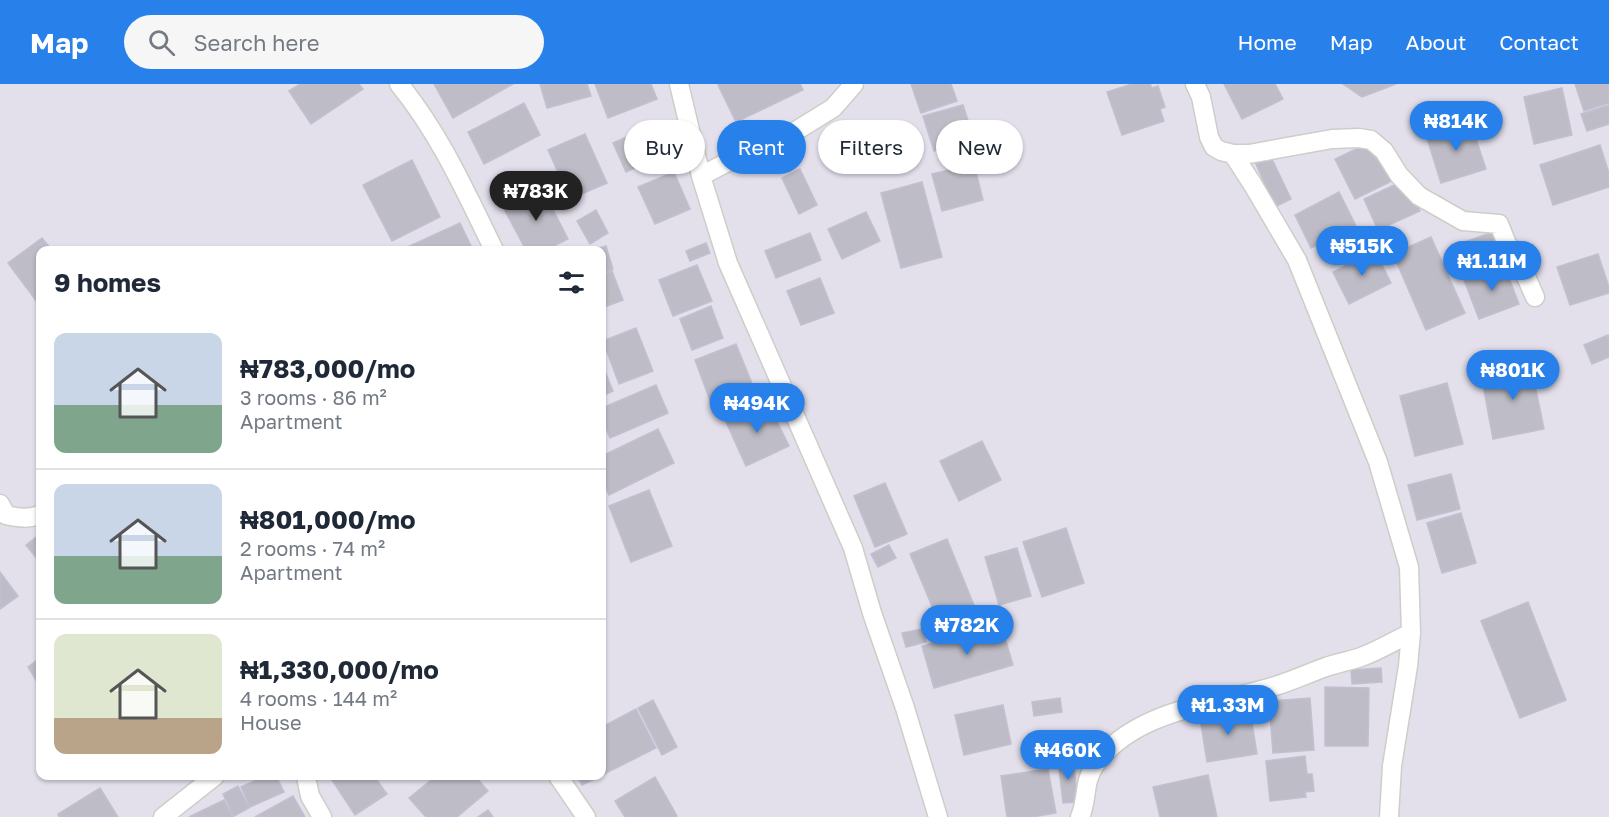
<!DOCTYPE html>
<html lang="en">
<head>
<meta charset="utf-8">
<style>
  :root { --surface:#fff; --page:#f6f6f7; --text:#1f2937; --muted:#747a83; --line:#e0e1e3; --accent:#2881ea }
  body { margin:0; font-family:"Golos Text",sans-serif; background:var(--page); color:var(--text); height:100vh; display:flex; flex-direction:column; font-size:22px; white-space:nowrap }
  * { box-sizing:border-box; margin:0 }
  p { font-size:20px; color:var(--muted) }
  .icon { flex:none; width:33px; height:33px; fill:none; stroke:currentColor; stroke-width:2; stroke-linecap:round; stroke-linejoin:round }
  .map { position:relative; flex:1; overflow:hidden }
  .panel { position:absolute; left:36px; top:162px; width:570px; height:534px; display:flex; flex-direction:column; background:var(--surface); border-radius:12px; box-shadow:0 2px 4px #0004 }
  .panel>* { flex:none }
  .top-card { position:absolute; left:624px; top:36px; width:570px; height:54px; display:flex; gap:12px }
  .price { position:absolute; translate:-50% -51px; padding:0 14px; border-radius:21px; background:var(--accent); color:#fff; font-size:20px; line-height:39px; filter:drop-shadow(0 2px 3px #0008) }
  .price::after { content:''; position:absolute; left:50%; top:36px; width:18px; height:14px; margin-left:-9px; background:inherit; clip-path:polygon(0 0,100% 0,50% 100%) }
  .price.current { background:#222; color:#fff }
  ul { padding:0; list-style:none }
  li { display:flex; align-items:center; gap:18px; height:150px; padding:0 18px }
  li+li { border-top:2px solid var(--line) }
  li span { display:grid; place-items:center; flex:none; width:168px; height:120px; border-radius:12px; color:#555 }
  li>.icon { margin-inline-start:auto }
  span .icon { width:72px; height:72px; fill:#fffc; stroke-width:1 }
  li b { font-size:26px }
  h2 { display:flex; justify-content:space-between; align-items:center; height:72px; padding:0 18px; font-size:26px }
  .tag { padding:0 21px; border-radius:27px; background:var(--surface); box-shadow:0 2px 4px #0004; font-size:21px; line-height:54px }
  .tag.current { background:var(--accent); color:#fff }
  header { display:flex; align-items:center; gap:36px; box-sizing:border-box; height:84px; padding:0 30px; background:var(--accent); color:#fff }
  header strong { font-size:28px }
  nav { display:flex; gap:33px; margin-inline-start:auto; font-size:21px }
  .search { width:420px; height:54px; background:var(--page); display:flex; align-items:center; gap:15px; box-sizing:border-box; padding:0 21px; border-radius:33px; color:var(--muted); font-size:22px }
  .map>svg:first-child { display:block }
  .building { fill:#bebdc7; stroke:#c1bfd1; stroke-width:1.5 }
  .lines { fill:none; stroke-linecap:round; stroke-linejoin:round }
  .minor-casing { stroke:#cdcec7; stroke-width:21 }
  .minor { stroke:#fff; stroke-width:18 }
</style>
</head>
<body>
<header>
<strong>Map</strong>
<div class="search"><svg class="icon" aria-label="search" viewBox="0 0 24 24"><circle cx="10" cy="10" r="6"/><path d="M15 15l6 6"/></svg>Search here</div>
<nav><a>Home</a><a>Map</a><a>About</a><a>Contact</a></nav>
</header>
<div class="map">
<svg width="1609" height="733" viewBox="0 0 1609 733">
  <rect width="100%" height="100%" fill="#e3e0ec"/>
  <!-- building -->
  <path class="building" d="M300 0H359L363 5 311 40 289 7Z
    M434 0H513L453 34Z
    M540 0H587L591 12 547 24Z
    M595 0H651L657 15 608 34Z
    M719 0H800L803 6 736 38 718 1Z
    M911 0H951L957 17 921 29Z
    M1132 0H1150L1152 4 1158 2 1165 23 1160 25 1164 37 1122 51 1107 8Z
    M1224 0H1275L1283 15 1242 35Z
    M1343 0H1396L1362 13Z
    M1575 0H1609V19L1584 27Z
    M1562 4 1572 51 1534 60 1524 13Z
    M524 19 540 51 484 80 468 48Z
    M963 21 974 55 934 67 923 32Z
    M1609 21V40L1587 47 1581 30Z
    M1470 37 1486 85 1441 99 1426 51Z
    M648 47 654 61 646 65 651 77 626 88 613 59 638 48 639 51Z
    M585 50 607 99 570 115 548 66Z
    M1381 53 1400 93 1355 115 1335 75Z
    M681 60 687 75 665 85 659 70Z
    M1600 61 1609 89V103L1553 121 1540 81Z
    M1271 73 1291 115 1275 123 1256 80Z
    M412 76 440 133 392 157 363 101Z
    M974 80 983 116 942 127 932 90Z
    M800 85 817 121 799 130 782 94Z
    M674 88 690 125 655 140 638 103Z
    M1405 96 1420 127 1378 146 1364 115Z
    M922 98 942 173 901 184 881 109Z
    M542 104 568 155 546 166H526L503 123Z
    M1339 108 1356 142 1311 164 1295 131Z
    M596 126 608 149 590 160 577 137Z
    M866 128 880 157 842 175 828 145Z
    M460 139 473 166H401Z
    M1493 148 1503 178 1469 190 1459 160Z
    M810 149 821 176 776 194 765 167Z
    M1431 153 1465 229 1426 246 1393 170Z
    M42 154 52 166H40V222L8 179Z
    M706 159 710 169 690 177 686 167Z
    M606 162 613 185 602 189V166H594Z
    M1375 167 1391 199 1349 220 1333 188Z
    M1598 170 1609 203V209L1570 221 1557 183Z
    M697 181 712 217 673 232 659 196Z
    M1504 181 1519 220 1479 235 1464 196Z
    M612 187 623 216 602 224V191Z
    M820 194 834 229 801 241 787 207Z
    M711 222 723 254 692 266 680 235Z
    M636 244 653 287 619 300 603 257Z
    M1608 251 1609 255V273L1592 280 1584 261Z
    M736 260 753 302 711 319 695 276Z
    M1530 276 1544 345 1493 355 1482 295 1504 291 1502 281Z
    M602 280 613 307 602 312Z
    M1447 299 1463 360 1415 372 1400 312Z
    M656 301 668 329 610 354 602 334V324Z
    M768 319 789 362 746 382 726 338Z
    M658 345 674 379 609 411 602 395V372Z
    M982 357 1001 396 959 417 940 377Z
    M1451 390 1460 425 1417 436 1408 401Z
    M885 399 907 450 875 463 854 412Z
    M649 406 672 462 631 478 609 422Z
    M1461 429 1476 479 1442 489 1427 439Z
    M1066 444 1084 499 1042 513 1023 458Z
    M40 450V475L38 476 26 461Z
    M947 455 978 531 942 546 910 470Z
    M889 461 896 474 878 483 871 470Z
    M1017 464 1031 512 999 521 985 473Z
    M0 488 18 512 0 525Z
    M1528 518 1566 616 1520 634 1481 537Z
    M1001 540 1013 581 934 604 922 562Z
    M922 545 926 558 906 563 902 549Z
    M40 574V603L28 583Z
    M1381 584 1382 598 1352 600 1351 586Z
    M1325 603 1369 604 1368 662H1325Z
    M1060 614 1062 628 1034 632 1032 618Z
    M1310 614 1314 666 1273 669 1269 617Z
    M653 616 677 663 662 671 638 624Z
    M1003 621 1011 660 964 671 955 631Z
    M636 625 656 664 602 691V643Z
    M1250 626 1257 670 1207 678 1200 634Z
    M1305 672 1307 690H1312L1314 707 1305 708 1306 713 1270 717 1266 677Z
    M1073 675 1078 718 1063 719 1058 676Z
    M1048 685 1056 729 1032 733H1007L1001 692Z
    M1208 691 1217 733H1160L1153 703Z
    M266 692H276L284 708 250 723 241 703Z
    M339 692H374L387 710 355 731 332 696Z
    M436 692H475L488 707 457 733H426L409 714Z
    M577 692H601L582 701Z
    M655 693 677 732 675 733H625L615 717Z
    M238 702 249 724 234 732 223 710Z
    M100 704 118 733H59L58 730Z
    M293 712 305 733H255Z
    M224 716 233 733H189Z
    M488 726 493 733H478Z"/>
  <g class="lines">
    <defs>
      <path id="minor" d="M399 0C440 50 466 109 494 166
        M679 0 701 92 728 179 853 464 872 529 905 624 938 733
        M1195 0 1201 13 1209 53 1214 63 1221 67 1233 70H1249L1332 55 1359 54 1371 56 1384 67 1399 91 1419 112 1463 137 1499 140 1507 160 1518 175 1535 213
        M701 92 741 71 786 53 833 24 854 0
        M0 420 6 431C19 434 28 435 40 431
        M308 692 306 693 310 712 322 733
        M558 692 586 733
        M163 733 215 692
        M1080 733C1088 715 1083 698 1095 681 1135 625 1214 621 1275 602 1292 597 1309 589 1326 583 1337 579 1350 577 1361 573 1378 567 1394 557 1411 549L1409 483 1378 378 1297 176 1253 101 1233 70
        M1389 733 1392 682 1408 582 1411 549"/>
    </defs>
    <!-- minor casing -->
    <use href="#minor" class="minor-casing"/>
    <!-- minor -->
    <use href="#minor" class="minor"/>
  </g>
</svg>
<b class="price" style="left:1456px;top:68px">₦814K</b>
<b class="price current" style="left:536px;top:138px">₦783K</b>
<b class="price" style="left:1362px;top:193px">₦515K</b>
<b class="price" style="left:1492px;top:208px">₦1.11M</b>
<b class="price" style="left:1513px;top:317px">₦801K</b>
<b class="price" style="left:757px;top:350px">₦494K</b>
<b class="price" style="left:967px;top:572px">₦782K</b>
<b class="price" style="left:1228px;top:652px">₦1.33M</b>
<b class="price" style="left:1068px;top:697px">₦460K</b>
<div class="top-card">
<a class="tag">Buy</a>
<a class="tag current">Rent</a>
<a class="tag">Filters</a>
<a class="tag">New</a>
</div>
<section class="panel">
<h2>9 homes<svg class="icon" aria-label="filters" viewBox="0 0 24 24"><path d="M4 7h16M4 17h16"/><circle cx="9" cy="7" r="2"/><circle cx="15" cy="17" r="2"/></svg></h2>
<ul>
<li><span style="background:linear-gradient(#c9d6e8 60%,#7fa58c 0)"><svg class="icon" aria-label="home" viewBox="0 0 24 24"><path d="M3 11l9-7 9 7M6 9v11h12V9"/></svg></span><div><b>₦783,000/mo</b><p>3 rooms · 86 m²</p><p>Apartment</p></div></li>
<li><span style="background:linear-gradient(#c9d6e8 60%,#7fa58c 0)"><svg class="icon" aria-label="home" viewBox="0 0 24 24"><path d="M3 11l9-7 9 7M6 9v11h12V9"/></svg></span><div><b>₦801,000/mo</b><p>2 rooms · 74 m²</p><p>Apartment</p></div></li>
<li><span style="background:linear-gradient(#dfe7d0 70%,#b9a48a 0)"><svg class="icon" aria-label="home" viewBox="0 0 24 24"><path d="M3 11l9-7 9 7M6 9v11h12V9"/></svg></span><div><b>₦1,330,000/mo</b><p>4 rooms · 144 m²</p><p>House</p></div></li>
</ul>
</section>
</div>
</body>
</html>
